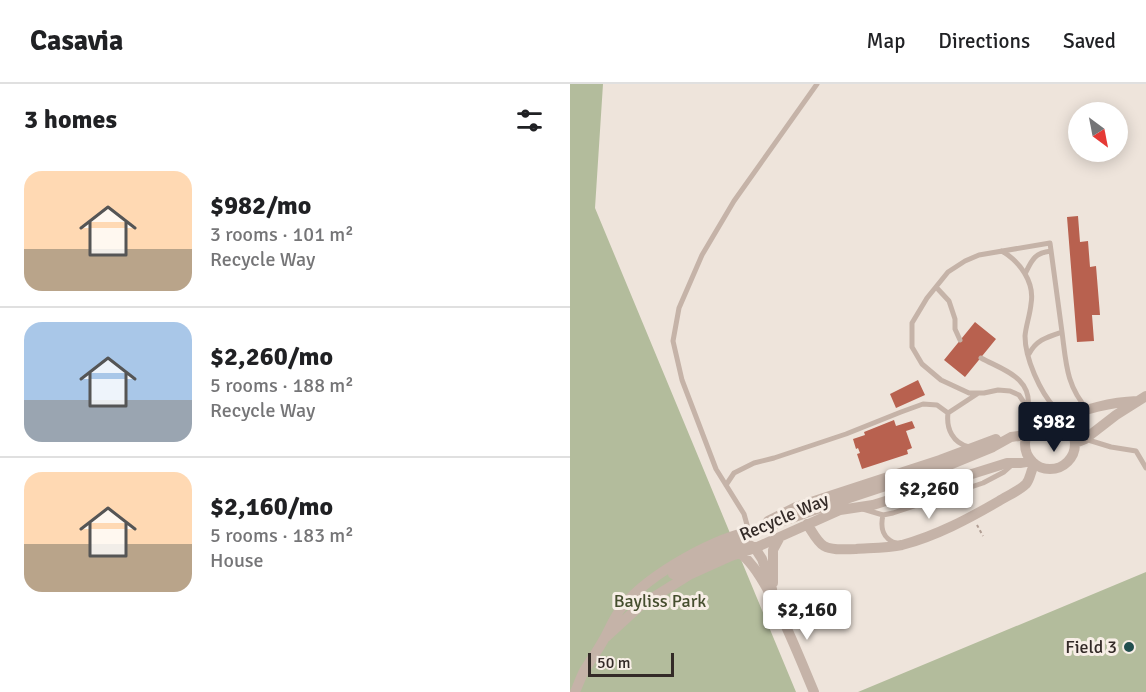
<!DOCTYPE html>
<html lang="en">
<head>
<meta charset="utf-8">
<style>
  :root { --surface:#fff; --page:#f6f6f6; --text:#202124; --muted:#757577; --line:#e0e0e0; --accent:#111827 }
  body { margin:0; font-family:Signika,sans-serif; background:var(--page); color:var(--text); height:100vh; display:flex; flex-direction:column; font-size:22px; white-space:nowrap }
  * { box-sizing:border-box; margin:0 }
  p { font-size:20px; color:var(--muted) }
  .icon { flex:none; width:33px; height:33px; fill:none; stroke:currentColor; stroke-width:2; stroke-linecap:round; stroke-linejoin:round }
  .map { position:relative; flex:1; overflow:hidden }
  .drawer { display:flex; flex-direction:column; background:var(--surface); width:570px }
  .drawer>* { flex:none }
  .needle { width:39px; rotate:148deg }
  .fabs { position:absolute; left:498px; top:18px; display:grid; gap:12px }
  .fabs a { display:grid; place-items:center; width:60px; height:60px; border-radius:50%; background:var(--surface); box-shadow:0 3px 15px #0003; font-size:30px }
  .scale { position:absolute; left:18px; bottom:15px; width:86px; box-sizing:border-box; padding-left:6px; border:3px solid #332a27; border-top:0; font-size:16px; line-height:21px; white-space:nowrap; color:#332a27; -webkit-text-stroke:4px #f7eee6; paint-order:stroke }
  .price { position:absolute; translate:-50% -51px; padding:0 14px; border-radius:6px; background:#fff; color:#222; font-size:20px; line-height:39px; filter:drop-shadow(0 2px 3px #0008) }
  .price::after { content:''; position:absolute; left:50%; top:36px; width:18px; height:14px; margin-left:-9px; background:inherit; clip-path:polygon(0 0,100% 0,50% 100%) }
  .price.current { background:var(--accent); color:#fff }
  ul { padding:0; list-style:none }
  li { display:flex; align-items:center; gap:18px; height:150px; padding:0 24px }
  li+li { border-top:2px solid var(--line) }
  li span { display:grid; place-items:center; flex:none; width:168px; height:120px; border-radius:18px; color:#555 }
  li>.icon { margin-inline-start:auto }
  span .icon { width:72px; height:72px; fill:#fffc; stroke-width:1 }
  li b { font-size:26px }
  h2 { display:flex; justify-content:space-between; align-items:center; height:72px; padding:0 24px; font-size:26px }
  header { display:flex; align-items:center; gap:36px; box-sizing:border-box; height:84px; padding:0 30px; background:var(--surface); border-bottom:2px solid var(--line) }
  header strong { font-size:28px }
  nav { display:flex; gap:33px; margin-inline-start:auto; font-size:21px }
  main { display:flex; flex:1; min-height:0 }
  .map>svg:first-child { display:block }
  .green { fill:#b3bc9c }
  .building { fill:#b8614f }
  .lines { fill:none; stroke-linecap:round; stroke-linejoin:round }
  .path { stroke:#b09d93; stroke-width:2; stroke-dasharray:3 3; stroke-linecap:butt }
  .lane { stroke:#c5b3a8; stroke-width:5 }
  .street { stroke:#c5b3a8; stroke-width:10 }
  .poi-dot { fill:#224f4f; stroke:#f7eee6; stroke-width:2 }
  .labels { text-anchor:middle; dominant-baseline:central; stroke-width:6; stroke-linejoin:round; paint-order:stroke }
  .street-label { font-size:18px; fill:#332a27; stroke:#f7eee6 }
  .park-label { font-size:18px; fill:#454e2e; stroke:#f7eee6 }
  .poi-label { font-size:18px; fill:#332a27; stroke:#f7eee6; text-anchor:end }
</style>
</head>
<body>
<header>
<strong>Casavia</strong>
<nav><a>Map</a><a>Directions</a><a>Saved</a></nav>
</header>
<main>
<section class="drawer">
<h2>3 homes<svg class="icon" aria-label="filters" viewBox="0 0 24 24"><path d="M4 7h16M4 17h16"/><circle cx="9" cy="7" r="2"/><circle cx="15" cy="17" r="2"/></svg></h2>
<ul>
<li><span style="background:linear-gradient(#ffd9b3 65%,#b9a48a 0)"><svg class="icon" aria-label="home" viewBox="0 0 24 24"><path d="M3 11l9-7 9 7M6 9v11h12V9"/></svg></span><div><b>$982/mo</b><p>3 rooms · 101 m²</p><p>Recycle Way</p></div></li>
<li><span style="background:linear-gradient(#a9c7e8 65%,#9aa5b1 0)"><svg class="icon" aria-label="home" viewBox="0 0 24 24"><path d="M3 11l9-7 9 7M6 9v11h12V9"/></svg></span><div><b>$2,260/mo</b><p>5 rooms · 188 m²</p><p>Recycle Way</p></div></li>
<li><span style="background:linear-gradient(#ffd9b3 60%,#b9a48a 0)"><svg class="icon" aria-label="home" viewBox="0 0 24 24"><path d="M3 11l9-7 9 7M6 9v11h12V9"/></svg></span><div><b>$2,160/mo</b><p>5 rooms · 183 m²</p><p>House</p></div></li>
</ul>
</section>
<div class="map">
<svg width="576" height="608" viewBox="0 0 576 608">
  <rect width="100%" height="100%" fill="#eee4db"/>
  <!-- green -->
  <path class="green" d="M0 0H33L25 124 226 608H0Z
    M576 488V608H288Z"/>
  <!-- building -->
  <path class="building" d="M508 132 510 158 518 157 520 183 526 182 530 231H522L524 257 507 258 497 133Z
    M405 238 426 255 395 293 374 276Z
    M348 296 355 311 326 324 320 310Z
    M324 336 326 342 342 337 345 344 336 347 342 364 337 366 338 370 292 385 287 370 290 369 288 364 286 365 283 355 295 351 294 348Z
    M375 387 377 394 356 401 354 394Z"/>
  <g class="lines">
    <!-- path -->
    <path class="path" d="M407 441 413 452"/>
    <!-- lane -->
    <path class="lane" d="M432 167C450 178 465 198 461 220 460 231 456 241 455 252 455 274 470 308 485 324V335
      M455 190C462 176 464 169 481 167
      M366 203 379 217 385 235V245L390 256
      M492 248C496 278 496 302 518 326
      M459 270C466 256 477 253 492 248L480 159 409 171 395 177 378 188 357 214 342 239V263L352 280 371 296 399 309H414L428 306 440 307 449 311 455 320 458 327 456 337 460 344
      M411 274C433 286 463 293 458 326
      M485 324 503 329
      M515 355 541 363 566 367 576 384
      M399 363C383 359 376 345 378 329L407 310
      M156 401 164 389 184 379 204 374 276 350 331 328 353 320 367 321 378 329
      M293 425 313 431 323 429 413 399 434 388 443 380
      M313 431C310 444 313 455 326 459
      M179 448 174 430 146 385 112 296 103 257 109 224 132 171 164 117 247 0"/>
    <!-- street -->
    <path class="street" d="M455 360a25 25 0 1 1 50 0a25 25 0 1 1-50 0Z
      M490 336C513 325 542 318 567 317
      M505 359 515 355 546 331 576 312
      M198 437 226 423 370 376 426 355
      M237 440C242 447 247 458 254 462 263 467 277 465 286 465 301 464 318 464 332 461 366 452 398 435 429 417 437 412 449 407 456 400 461 394 460 387 465 380
      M169 469C195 483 231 578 244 608
      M103 490 132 474 169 460 176 459 185 464 192 475 202 505 203 516
      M203 499V466L210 453
      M36 553 71 521 119 491 161 472 185 464 270 426 303 421 437 379H450L462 377
      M5 608C8 601 11 593 14 587 21 576 28 566 34 555 40 544 44 533 52 523 79 490 146 452 188 446L261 420 379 381 423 363 441 353 456 351"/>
  </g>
  <!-- markers -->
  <circle class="poi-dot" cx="559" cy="563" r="6"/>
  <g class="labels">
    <!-- street labels -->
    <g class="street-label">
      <text transform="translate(214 433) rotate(-23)">Recycle Way</text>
    </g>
    <!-- park labels -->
    <g class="park-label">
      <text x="90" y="517">Bayliss Park</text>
    </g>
    <!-- poi labels -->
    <g class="poi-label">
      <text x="547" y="563">Field 3</text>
    </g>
  </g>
</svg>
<div class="fabs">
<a><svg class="needle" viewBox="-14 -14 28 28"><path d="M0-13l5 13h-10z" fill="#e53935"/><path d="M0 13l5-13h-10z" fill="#757577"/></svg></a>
</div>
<div class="scale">50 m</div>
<b class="price current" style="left:484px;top:369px">$982</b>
<b class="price" style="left:359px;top:436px">$2,260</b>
<b class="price" style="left:237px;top:557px">$2,160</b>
</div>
</main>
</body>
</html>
